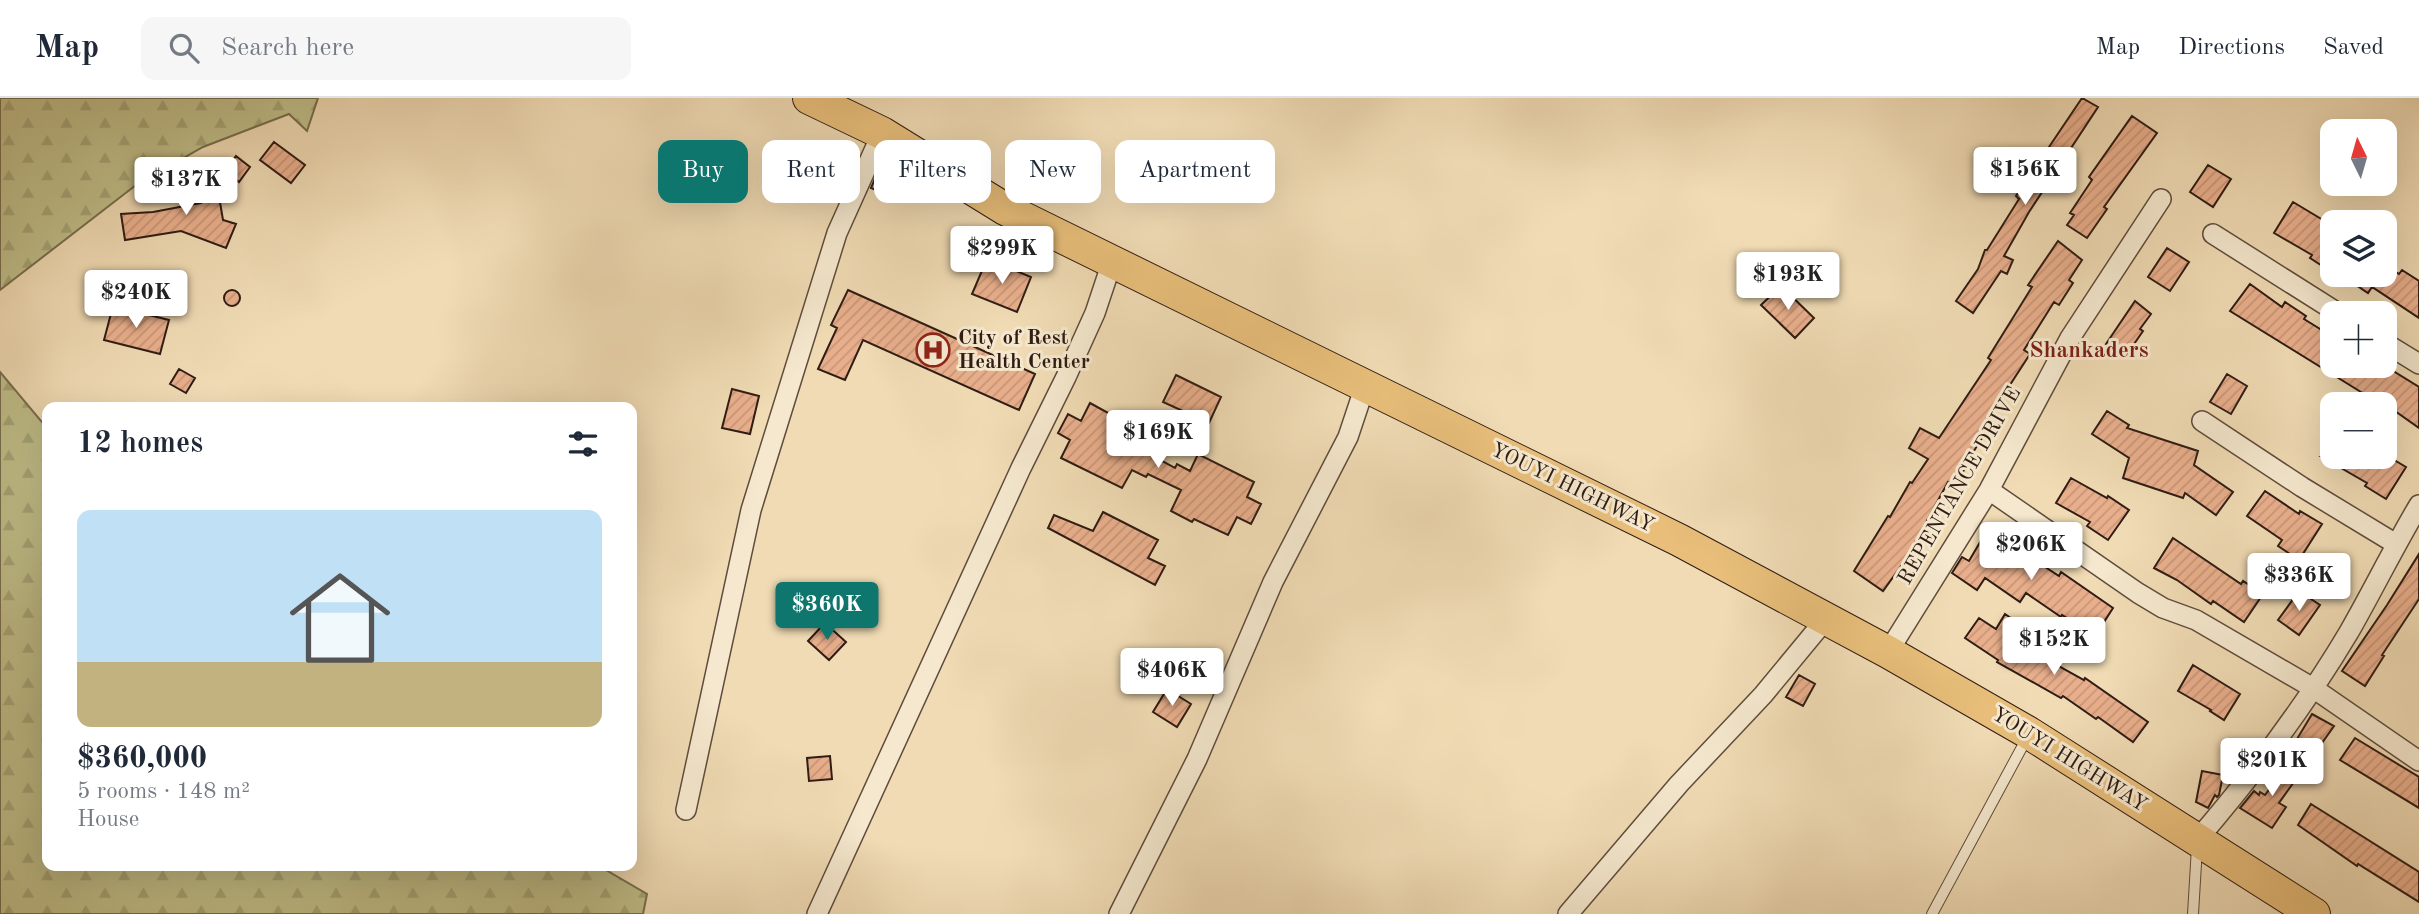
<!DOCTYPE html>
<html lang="en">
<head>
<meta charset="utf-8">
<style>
  :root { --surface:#fff; --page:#f6f6f7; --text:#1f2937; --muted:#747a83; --line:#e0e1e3; --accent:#0f766e }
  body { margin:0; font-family:"Old Standard TT",serif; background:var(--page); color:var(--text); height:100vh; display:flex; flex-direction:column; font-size:26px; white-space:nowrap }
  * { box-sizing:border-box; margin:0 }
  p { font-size:23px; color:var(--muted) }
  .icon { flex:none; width:38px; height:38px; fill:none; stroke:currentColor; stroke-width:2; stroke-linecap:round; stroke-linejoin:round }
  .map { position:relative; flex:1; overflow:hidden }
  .panel { position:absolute; left:42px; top:304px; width:595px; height:469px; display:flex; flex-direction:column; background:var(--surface); border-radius:14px; box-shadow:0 7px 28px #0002 }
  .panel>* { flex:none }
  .hud { position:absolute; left:658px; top:42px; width:665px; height:63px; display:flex; gap:14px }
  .needle { width:46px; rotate:355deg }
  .controls { position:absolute; left:2320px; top:21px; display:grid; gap:14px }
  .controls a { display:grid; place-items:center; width:77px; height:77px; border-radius:14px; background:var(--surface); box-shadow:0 7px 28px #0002; font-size:35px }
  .price { position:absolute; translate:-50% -60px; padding:0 16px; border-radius:7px; background:#fff; color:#222; font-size:23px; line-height:46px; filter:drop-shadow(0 2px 4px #0008) }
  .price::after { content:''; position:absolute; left:50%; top:42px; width:21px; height:16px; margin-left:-10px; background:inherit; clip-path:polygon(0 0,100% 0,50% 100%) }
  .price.active { background:var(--accent); color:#fff }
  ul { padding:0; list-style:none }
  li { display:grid; align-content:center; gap:14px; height:371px; padding:0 35px }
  li span { display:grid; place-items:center; height:217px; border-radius:14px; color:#555 }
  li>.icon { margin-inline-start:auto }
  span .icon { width:126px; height:126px; fill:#fffc; stroke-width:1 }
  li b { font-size:30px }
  h2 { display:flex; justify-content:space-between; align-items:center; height:84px; padding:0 35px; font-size:30px }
  .chip { padding:0 24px; border-radius:14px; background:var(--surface); box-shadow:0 7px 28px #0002; font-size:24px; line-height:63px }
  .chip.active { background:var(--accent); color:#fff }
  header { display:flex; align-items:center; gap:42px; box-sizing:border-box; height:98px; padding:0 35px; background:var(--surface); border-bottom:2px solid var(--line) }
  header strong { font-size:33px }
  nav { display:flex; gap:38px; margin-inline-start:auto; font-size:24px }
  .search { width:490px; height:63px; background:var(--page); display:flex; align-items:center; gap:18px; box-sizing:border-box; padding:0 24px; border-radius:14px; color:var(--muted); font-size:26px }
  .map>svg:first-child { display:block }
  .forest { fill:url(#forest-firs); stroke:#776d4e; stroke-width:2 }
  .building { fill:url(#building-hatch); stroke:#2f1c14; stroke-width:2 }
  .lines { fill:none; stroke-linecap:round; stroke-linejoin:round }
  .service-casing { stroke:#5f4c3c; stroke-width:12 }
  .minor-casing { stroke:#5f4c3c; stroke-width:22 }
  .primary-casing { stroke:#2f1c14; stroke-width:34 }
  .service { stroke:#f5e8ce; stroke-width:10 }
  .minor { stroke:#f5e8ce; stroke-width:19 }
  .primary { stroke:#e8be7a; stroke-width:32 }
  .labels { text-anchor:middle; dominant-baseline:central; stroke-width:6; stroke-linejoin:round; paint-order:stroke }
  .poi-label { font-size:21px; font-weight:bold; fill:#2f1c14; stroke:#f5e8ce; text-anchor:start }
  .street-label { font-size:21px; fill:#2f1c14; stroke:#f5e8ce }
  .neighbourhood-label { font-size:23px; font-weight:bold; fill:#7a1f14; stroke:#f5e8ce }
</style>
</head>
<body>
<header>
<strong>Map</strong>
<div class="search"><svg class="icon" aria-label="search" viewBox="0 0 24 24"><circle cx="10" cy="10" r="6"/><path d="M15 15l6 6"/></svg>Search here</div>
<nav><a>Map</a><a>Directions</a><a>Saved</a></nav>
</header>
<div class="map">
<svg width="2419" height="816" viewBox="0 0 2419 816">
  <defs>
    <pattern id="forest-firs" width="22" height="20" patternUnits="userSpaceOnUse" patternTransform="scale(1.75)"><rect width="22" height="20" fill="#bfbe89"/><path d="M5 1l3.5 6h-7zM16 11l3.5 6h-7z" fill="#a4a375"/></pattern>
    <pattern id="building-hatch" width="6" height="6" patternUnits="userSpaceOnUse" patternTransform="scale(1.75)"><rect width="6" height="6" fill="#e9af8c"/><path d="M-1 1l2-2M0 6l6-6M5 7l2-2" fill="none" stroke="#c89678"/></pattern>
  </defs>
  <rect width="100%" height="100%" fill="#f0dbb4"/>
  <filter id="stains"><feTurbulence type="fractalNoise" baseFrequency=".00286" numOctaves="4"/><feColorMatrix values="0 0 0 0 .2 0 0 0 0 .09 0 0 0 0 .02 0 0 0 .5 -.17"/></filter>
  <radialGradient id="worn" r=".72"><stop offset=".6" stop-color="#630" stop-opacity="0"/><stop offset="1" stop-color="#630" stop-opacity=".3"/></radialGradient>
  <!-- forest -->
  <path class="forest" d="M0 0H318L307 33 289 16 203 49 136 87 0 192Z
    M0 274 47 330V768H599L647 796 643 816H0Z"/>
  <!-- building -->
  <path class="building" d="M2082 0 2098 9 2029 114 2004 158 2013 162 2007 176 2001 173 1973 215 1956 203 1978 171 1985 152H1987L2019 101 2016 98Z
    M2132 18 2157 35 2104 109 2107 111 2087 140 2067 127 2074 117 2070 115 2092 82 2089 79Z
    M274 44 305 67 291 85 260 62Z
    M236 58 250 69 239 84 225 73Z
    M2208 67 2231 81 2213 109 2190 94Z
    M214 69 223 122 236 126 226 150 181 133 125 142 121 116 153 114 201 105 195 73Z
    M876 78 895 85 890 98 871 90Z
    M2293 104 2333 128V175L2310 160 2312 157 2274 135Z
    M2058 143 2082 162 2069 182 2073 185 2059 207 2054 204 2024 252 2030 256 1984 327 1988 330 1969 361 1971 362 1954 387 1948 384 1906 461 1883 493 1854 473 1888 418 1890 419 1910 384 1912 385 1928 361 1909 350 1920 330 1939 340 1991 262 1988 260 2032 189 2028 187Z
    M2167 150 2189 164 2170 193 2148 179Z
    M987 161 1031 179 1017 214 972 196Z
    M2385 167 2399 176 2402 172 2419 183V220L2372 189 2368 195 2341 177H2385Z
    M2250 186 2282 209 2285 204 2306 218 2304 221 2333 239V249L2321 268H2385L2419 289V330L2385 306H2365L2369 299 2230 213Z
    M1781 188 1814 220 1795 240 1761 207Z
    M848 192 1035 276 1019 312 863 242 845 282 818 271 837 230 831 227Z
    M224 200a8 8 0 1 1 16 0a8 8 0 1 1-16 0Z
    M2135 203 2151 216 2140 231 2143 233 2125 259 2106 246Z
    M113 208 169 222 160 256 104 242Z
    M179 271 195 280 186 295 170 286Z
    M2227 276 2247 288 2231 316 2210 304Z
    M1176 277 1221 299 1209 325 1163 304Z
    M732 291 759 298 750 336 722 330Z
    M1090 305 1152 339 1143 353 1175 370 1177 366 1190 373 1198 356 1254 384 1247 399 1261 406 1251 426 1237 419 1228 437 1194 421 1192 424 1171 413 1181 392 1148 376 1146 379 1132 372 1122 390 1061 360 1070 342 1058 335 1068 316 1081 323Z
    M2107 313 2129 327 2127 330 2198 353 2194 367 2233 394 2216 417 2185 395 2183 400 2123 380 2129 360 2092 336Z
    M2322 359H2389L2406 369 2386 401 2365 388 2367 385Z
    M2071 380 2107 400 2108 398 2129 412 2108 442 2087 428 2090 424 2056 405Z
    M2265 393 2299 416 2300 413 2322 426 2299 462 2278 448 2282 442 2247 418Z
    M1103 414 1158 442 1148 460 1165 468 1155 487 1048 430 1054 417 1093 433Z
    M1989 429 2012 443 2010 446 2059 478 2061 474 2113 510 2095 538 2062 517 2061 519 2026 495 2020 504 1985 480 1977 492 1952 475 1962 459 1969 463Z
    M2173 440 2241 486 2243 483 2263 496 2244 524 2213 503 2211 506 2177 482 2154 470Z
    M2419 456V501L2382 557 2384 558 2365 588 2342 573 2387 507Z
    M2299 493 2320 507 2299 537 2278 522Z
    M2005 516 2018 525 2010 537 2040 555 2039 557 2084 582 2085 580 2148 624 2133 644 2098 619 2096 621 2063 598 2061 600 1997 564 1998 562 1965 540 1979 520 1996 531Z
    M825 525 846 544 829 562 808 543Z
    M2193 567 2240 596 2224 622 2210 613 2211 612 2178 593Z
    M1799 577 1815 586 1803 608 1786 599Z
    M1167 591 1191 606 1177 629 1153 614Z
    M2312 616 2334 628 2317 652 2297 641Z
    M2355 640 2419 679V710L2340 662Z
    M830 658 832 681 809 683 807 660Z
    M2289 665 2301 674 2279 705 2286 709 2272 730 2240 710 2254 693 2259 697 2260 694 2265 697Z
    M2202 673 2223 677 2219 697 2217 699 2215 697 2208 710 2196 704Z
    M2311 706 2419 774V804L2358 766 2357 768 2298 727Z"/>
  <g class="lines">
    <defs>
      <path id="service" d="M1932 816 2028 638
        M2193 816 2197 749"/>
      <path id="minor" d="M2213 136 2338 215
        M2385 245 2419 266
        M2202 323 2302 389 2396 446
        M1989 392 2138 495 2163 510 2196 522 2313 590 2419 663
        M1888 554 1989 392 2070 240 2161 101
        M686 712 751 412 837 135 882 35
        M2197 742C2253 677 2305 608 2349 534 2373 492 2394 449 2419 407
        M817 816 1021 370 1066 279 1095 215 1112 164
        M1119 816 1197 661 1273 484 1348 339 1365 288
        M1568 816 1679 686 1763 597 1825 522"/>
      <path id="primary" d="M809 0 882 35 1005 111 1679 442 1888 554 2029 635 2314 816"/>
    </defs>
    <!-- service casing -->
    <use href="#service" class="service-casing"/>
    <!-- minor casing -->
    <use href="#minor" class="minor-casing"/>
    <!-- primary casing -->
    <use href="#primary" class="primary-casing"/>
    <!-- service -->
    <use href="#service" class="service"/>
    <!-- minor -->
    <use href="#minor" class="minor"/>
    <!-- primary -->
    <use href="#primary" class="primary"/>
  </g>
  <!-- icons -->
  <defs>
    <symbol id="hospital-ring" viewBox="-11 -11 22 22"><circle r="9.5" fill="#f5e8ce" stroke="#8f2418" stroke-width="1.5"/><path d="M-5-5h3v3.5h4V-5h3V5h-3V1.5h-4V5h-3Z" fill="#8f2418"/></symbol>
  </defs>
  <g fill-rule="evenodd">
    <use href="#hospital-ring" x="914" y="233" width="38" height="38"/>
  </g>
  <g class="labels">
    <!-- poi labels -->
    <g class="poi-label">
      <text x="958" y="240">City of Rest<tspan x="958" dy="24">Health Center</tspan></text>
    </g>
    <!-- street labels -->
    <g class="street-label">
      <text transform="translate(1960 388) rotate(-60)">REPENTANCE DRIVE</text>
      <text transform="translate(1572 390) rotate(26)">YOUYI HIGHWAY</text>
      <text transform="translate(2069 662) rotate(32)">YOUYI HIGHWAY</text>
    </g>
    <!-- neighbourhood labels -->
    <g class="neighbourhood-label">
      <text x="2089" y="252">Shankaders</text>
    </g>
  </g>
  <rect width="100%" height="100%" filter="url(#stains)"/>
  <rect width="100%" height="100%" fill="url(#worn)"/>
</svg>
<div class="controls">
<a><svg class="needle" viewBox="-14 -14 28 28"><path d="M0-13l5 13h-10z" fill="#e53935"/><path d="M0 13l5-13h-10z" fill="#747a83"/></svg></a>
<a><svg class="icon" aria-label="layers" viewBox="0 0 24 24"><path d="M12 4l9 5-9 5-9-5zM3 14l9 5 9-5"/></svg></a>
<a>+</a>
<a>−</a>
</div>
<b class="price" style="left:2025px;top:109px">$156K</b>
<b class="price" style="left:186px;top:119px">$137K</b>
<b class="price" style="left:1002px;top:188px">$299K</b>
<b class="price" style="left:1788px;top:214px">$193K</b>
<b class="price" style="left:136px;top:232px">$240K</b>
<b class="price" style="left:1158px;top:372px">$169K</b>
<b class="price" style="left:2031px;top:484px">$206K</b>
<b class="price" style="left:2299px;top:515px">$336K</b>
<b class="price active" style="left:827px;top:544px">$360K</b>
<b class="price" style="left:2054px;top:579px">$152K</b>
<b class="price" style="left:1172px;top:610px">$406K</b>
<b class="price" style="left:2272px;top:700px">$201K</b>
<div class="hud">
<a class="chip active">Buy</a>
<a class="chip">Rent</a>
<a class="chip">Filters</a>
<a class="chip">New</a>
<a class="chip">Apartment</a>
</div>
<section class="panel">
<h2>12 homes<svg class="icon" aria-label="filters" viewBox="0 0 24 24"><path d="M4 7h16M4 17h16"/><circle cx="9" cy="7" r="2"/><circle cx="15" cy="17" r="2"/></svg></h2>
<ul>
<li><span style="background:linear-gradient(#bfe0f5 70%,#c2b280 0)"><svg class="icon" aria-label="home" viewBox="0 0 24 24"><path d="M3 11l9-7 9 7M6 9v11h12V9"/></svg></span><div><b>$360,000</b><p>5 rooms · 148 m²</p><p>House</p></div></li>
</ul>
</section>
</div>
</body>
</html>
